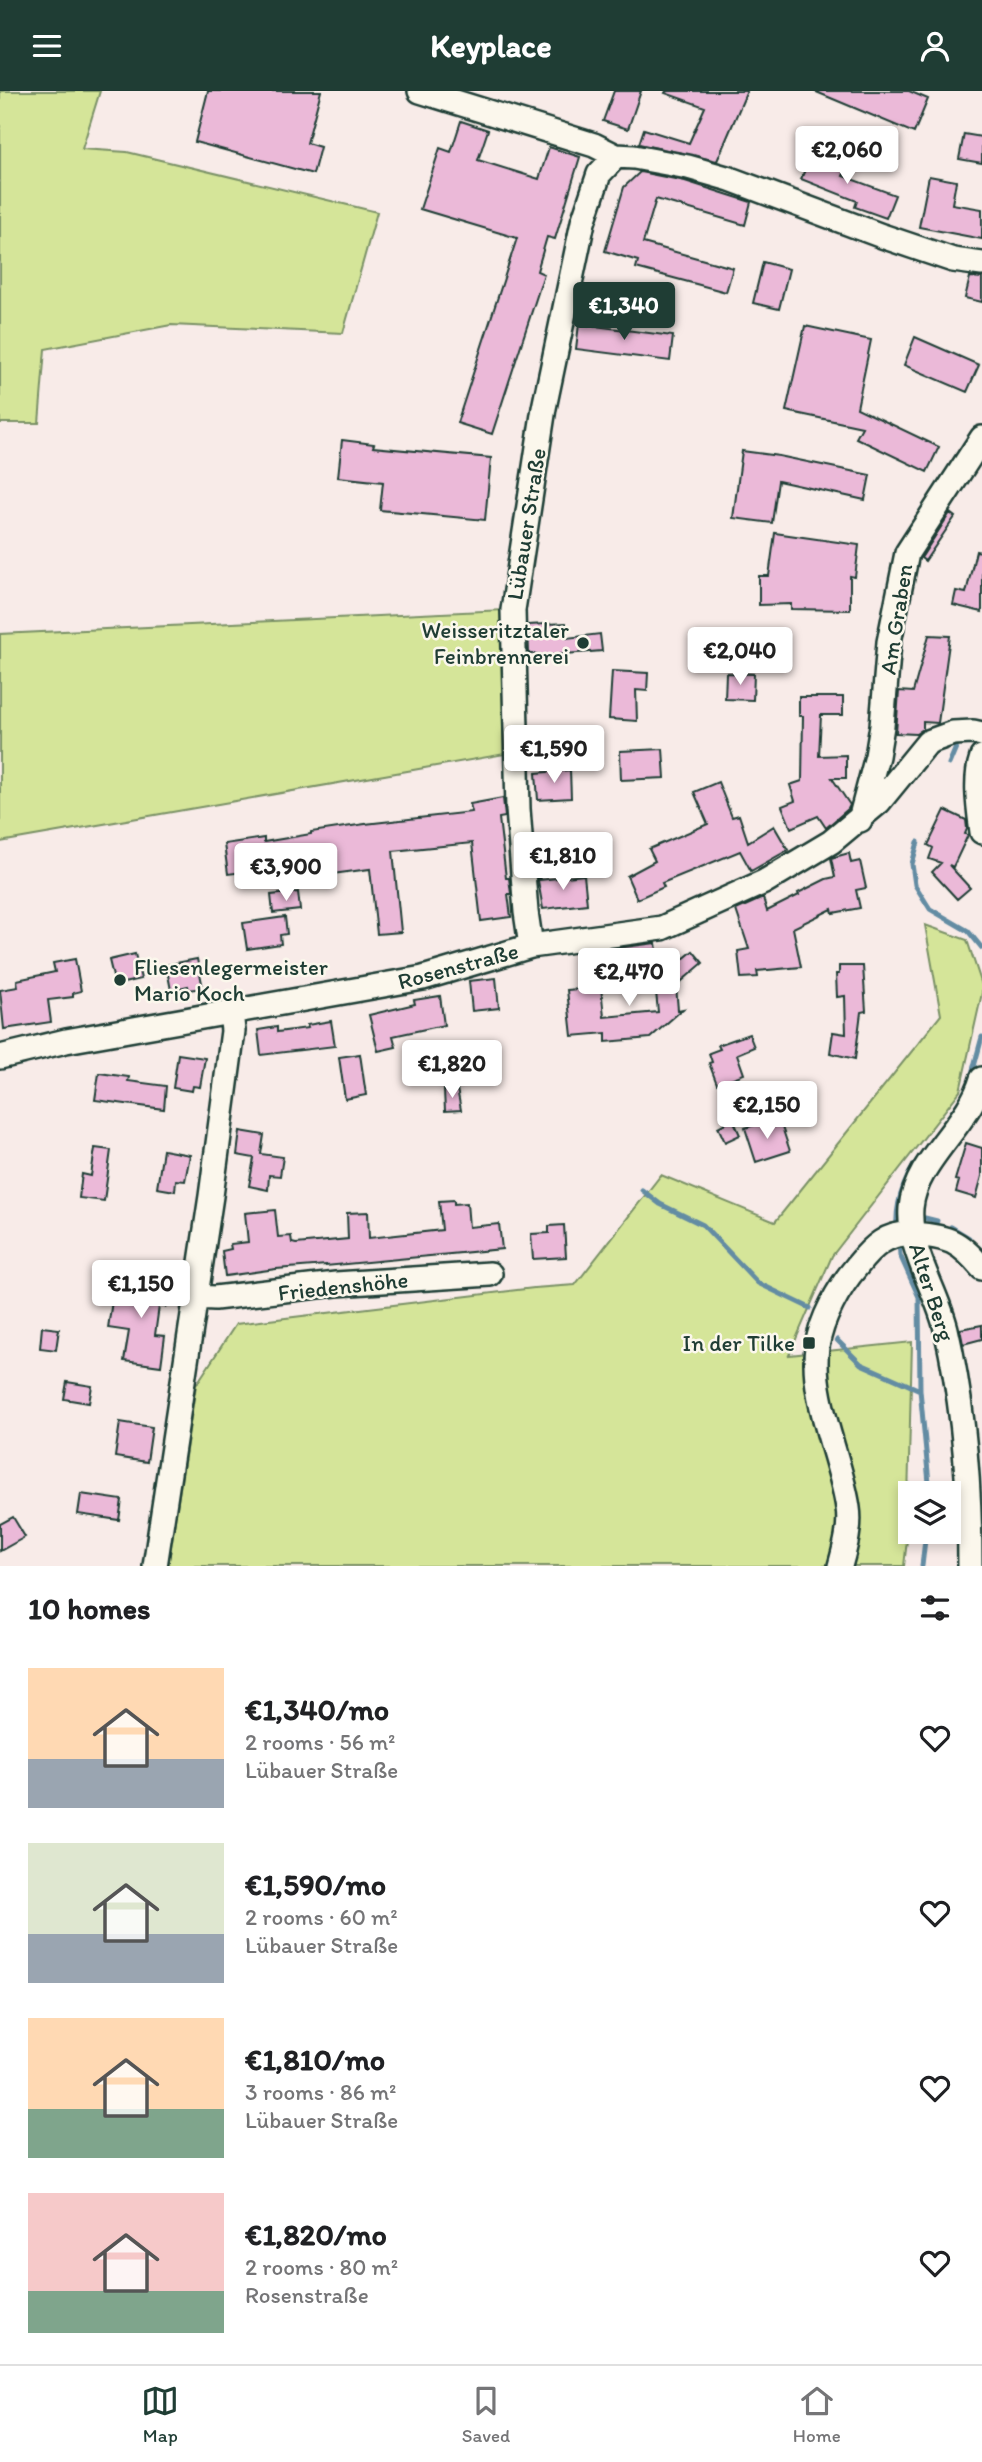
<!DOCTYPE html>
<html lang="en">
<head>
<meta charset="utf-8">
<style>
  :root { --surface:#fff; --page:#f2f2f2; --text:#202124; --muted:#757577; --line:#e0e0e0; --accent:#1f3d34 }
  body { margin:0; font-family:Itim,sans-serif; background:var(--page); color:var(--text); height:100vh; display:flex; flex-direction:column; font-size:26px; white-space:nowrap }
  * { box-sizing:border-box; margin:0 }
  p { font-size:23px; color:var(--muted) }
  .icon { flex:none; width:38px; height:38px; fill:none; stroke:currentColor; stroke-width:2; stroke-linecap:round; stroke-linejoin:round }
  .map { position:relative; height:1475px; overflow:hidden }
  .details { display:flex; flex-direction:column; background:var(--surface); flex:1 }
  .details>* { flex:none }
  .buttons { position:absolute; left:898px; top:1390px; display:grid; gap:14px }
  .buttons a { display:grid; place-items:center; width:63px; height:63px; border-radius:0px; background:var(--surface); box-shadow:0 4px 10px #0003; font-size:35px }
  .price { position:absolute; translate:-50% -60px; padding:0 16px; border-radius:7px; background:#fff; color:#222; font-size:23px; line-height:46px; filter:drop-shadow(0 2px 4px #0008) }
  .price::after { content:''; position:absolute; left:50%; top:42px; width:21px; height:16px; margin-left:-10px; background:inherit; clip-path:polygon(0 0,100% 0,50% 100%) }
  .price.on { background:var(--accent); color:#fff }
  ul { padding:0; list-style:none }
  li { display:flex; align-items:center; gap:21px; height:175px; padding:0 28px }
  li span { display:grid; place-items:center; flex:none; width:196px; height:140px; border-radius:0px; color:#555 }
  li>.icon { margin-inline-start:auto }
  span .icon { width:84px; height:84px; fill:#fffc; stroke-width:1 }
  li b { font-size:30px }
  h2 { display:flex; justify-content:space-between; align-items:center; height:84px; padding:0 28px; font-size:30px }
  header { display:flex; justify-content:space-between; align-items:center; height:91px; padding:0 28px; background:var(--accent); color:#fff; font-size:32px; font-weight:800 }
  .dock { display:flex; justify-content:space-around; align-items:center; height:98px; border-top:2px solid var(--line); background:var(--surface); font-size:19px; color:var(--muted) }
  .dock a { display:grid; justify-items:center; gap:4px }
  .dock .on { color:var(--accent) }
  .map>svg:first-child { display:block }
  .green { fill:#d5e599; stroke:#7a9166; stroke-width:2 }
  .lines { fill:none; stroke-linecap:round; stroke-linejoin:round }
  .stream { stroke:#648ca3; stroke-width:5 }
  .building { fill:#ebb9d8; stroke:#1f3d34; stroke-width:2 }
  .minor-casing { stroke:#1f3d34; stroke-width:28 }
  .minor { stroke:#fbf7ec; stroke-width:23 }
  .poi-dot { fill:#1f3d34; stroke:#fbf7ec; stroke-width:2.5 }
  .labels { text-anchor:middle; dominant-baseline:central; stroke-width:5; stroke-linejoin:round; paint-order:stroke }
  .street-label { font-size:23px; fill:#1f3d34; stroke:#fbf7ec }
  .poi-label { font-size:23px; fill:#1f3d34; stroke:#fbf7ec; text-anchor:end }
</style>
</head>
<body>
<header><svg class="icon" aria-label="menu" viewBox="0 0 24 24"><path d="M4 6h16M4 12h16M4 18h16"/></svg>Keyplace<svg class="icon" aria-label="person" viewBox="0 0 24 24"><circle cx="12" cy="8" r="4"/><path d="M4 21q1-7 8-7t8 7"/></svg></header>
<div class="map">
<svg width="982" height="1475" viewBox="0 0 982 1475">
  <rect width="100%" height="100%" fill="#f8ebe8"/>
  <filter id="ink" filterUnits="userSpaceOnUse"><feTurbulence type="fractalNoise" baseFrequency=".0143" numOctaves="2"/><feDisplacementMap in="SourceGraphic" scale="14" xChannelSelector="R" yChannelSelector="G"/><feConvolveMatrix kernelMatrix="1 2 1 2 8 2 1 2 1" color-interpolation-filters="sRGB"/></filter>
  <g filter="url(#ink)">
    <!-- green -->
    <path class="green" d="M0 0H100L82 58 127 61 377 121 343 242 171 234 45 258 39 332H0Z
      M504 519 505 663 0 751V543Z
      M925 834 967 849 982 894V902L960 1000 832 1165 789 1264 912 1251 907 1449 904 1475H168L196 1294 236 1233 534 1197 575 1194 661 1084 775 1131 941 924Z"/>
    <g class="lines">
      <!-- stream -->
      <path class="stream" d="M949 673 957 654
        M918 751 912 773 915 794 930 818 968 840 982 857
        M970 990 982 946
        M642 1099 660 1113 703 1134 758 1192 810 1217
        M925 1127 937 1130
        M951 1136 969 1147
        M897 1137C895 1108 908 1078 927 1057
        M899 1150 900 1164 919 1206 920 1299 930 1402
        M837 1249 861 1273 920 1299
        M922 1475 926 1440"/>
    </g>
    <!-- building -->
    <path class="building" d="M208 0H321L307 52 320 56 313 83 195 51Z
      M614 0H641L628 38 603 30Z
      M666 0H747L717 70 639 53 644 38 689 52 705 16 665 2Z
      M814 0H909L928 8 914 42Z
      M461 30 488 39 478 69 539 88 549 56 580 66 555 148 547 146 537 180 544 183 492 343 457 332 517 147 420 118 440 57 451 61Z
      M964 43 982 46V72L959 68Z
      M812 62 847 76 843 85 895 104 886 127 855 116 857 110 801 88Z
      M640 81 685 90 751 111 745 134 656 108 643 152 733 177 726 201 636 177 638 170 605 160 624 96Z
      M929 85 956 90 952 113 982 118V148L919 136Z
      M763 171 789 178 779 218 753 212Z
      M970 186 982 187V211L965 207Z
      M579 233 673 245 670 270 576 258Z
      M805 235 871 249 857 317 939 356 927 381 856 347 862 336 786 320Z
      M915 246 979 274 967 301 904 274Z
      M342 349 374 353 373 356 491 367 485 429 380 419 383 391 338 386Z
      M742 360 779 365 870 384 865 409 778 390 772 432 733 427Z
      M950 422 955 426 925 470 921 467Z
      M775 442 859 454 855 486 850 485V519L791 518V513L759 514V485H769Z
      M976 460 982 461V521L953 514 956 500 966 502Z
      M566 532 567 547 600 543 602 560 540 565 539 563H529L528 534Z
      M929 544 950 545 938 632 923 631V638L916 643 896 642 899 600 913 601Z
      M724 551 727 569 703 573 700 554Z
      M612 580 648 582 647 600 636 599 637 630 609 628Z
      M726 582 754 583 753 609 725 608Z
      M799 606H843V624H821L819 665 846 664V687H832L850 714 848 718 826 737 818 725 791 737 782 715 795 710 790 694 802 690 803 625H799Z
      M663 658 665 687 621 689 620 660Z
      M570 679 571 707 538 709 536 682Z
      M718 691 732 726 739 724 748 751 774 735 788 759 751 780 740 760 662 792 664 796 637 808 627 785 655 770 649 758 708 733 694 701Z
      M503 707 505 726 499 727 506 787H509L511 803H508L511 826 481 830 472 752 393 760 401 841 377 843 370 778 318 785 314 763 267 771 268 778 228 783 224 753 264 747V751L311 743V741L365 733 472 721 470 713Z
      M945 719 966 729 967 738 965 743 968 744 953 776 949 774 970 797 957 808 932 781 941 772 929 768 933 757 928 754Z
      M849 762 851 772 860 770 866 797 856 799 860 817 833 822 832 818 793 837 801 876 757 880 758 886 741 887 738 860 749 858 736 819 763 807 767 820 799 804 798 802 826 788 835 786 831 767Z
      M537 784H539L540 789 584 784 587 813 543 818Z
      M298 801 300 819 273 822 271 804Z
      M285 826 287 843 280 844 281 853 247 858 243 832Z
      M656 852 659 874 598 883 594 860Z
      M693 860 703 872 676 895 678 919 683 918 650 947 606 951V942L572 945 567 899 601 896 604 926 658 921 655 891Z
      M135 863 141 888 115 894 109 869Z
      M75 868 81 900 73 902V906L48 909 51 931 4 938 0 899 18 896 17 889 55 881 53 872Z
      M197 868 203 897 189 899 188 895 171 899 166 874Z
      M839 875H863L866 920 861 921 855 968 830 962 833 941 846 943 845 905 837 906 836 883H839Z
      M496 887 499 917 472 920 469 890Z
      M440 905 444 934 393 945 396 956 378 960 369 924 415 913 414 909Z
      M331 930 335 955 261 964 258 939 277 936V941L308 937 307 934Z
      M749 943 754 956 737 963 744 983 717 993 709 972 712 971 709 962 720 958 718 954Z
      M178 963 205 967 200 996 193 995 192 1000 173 997Z
      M360 963 366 1004 345 1008 339 966Z
      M99 982 129 986 128 990 166 995 164 1018 95 1009Z
      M457 998 461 1019 445 1020 444 999Z
      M733 1028 740 1044 725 1051 718 1036Z
      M771 1029 773 1036 781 1033 790 1060 756 1071 745 1037Z
      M240 1040 264 1044 261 1063 283 1066 280 1085 269 1084 268 1099 249 1095 254 1067 237 1064Z
      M966 1052 982 1057V1085L976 1107 956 1101 959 1090 955 1089Z
      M95 1057 111 1059 104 1110 79 1107 82 1083 91 1085Z
      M163 1059 190 1064 185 1090 176 1089 175 1100 157 1097Z
      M454 1109V1113L467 1112 469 1136 499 1133 502 1158 326 1175V1174L276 1178 225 1185 222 1160 231 1158 230 1153 248 1151 245 1122 275 1119 278 1146 291 1145 292 1152 296 1153 348 1148 347 1122 368 1121 369 1147 442 1139 439 1110Z
      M564 1134 566 1166 533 1168 531 1143 549 1142V1135Z
      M146 1187 171 1191 167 1216 159 1215 155 1244 165 1245 161 1275 124 1270 129 1240 108 1237 114 1196 144 1201Z
      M982 1234V1248L963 1253 960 1238Z
      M42 1236 59 1238 56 1259 40 1257Z
      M67 1291 92 1295 89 1312 64 1308Z
      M120 1331 152 1336 147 1371 115 1366Z
      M81 1403 122 1409 119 1429 78 1423Z
      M13 1426 25 1446 0 1460V1433Z"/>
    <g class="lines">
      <defs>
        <path id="minor" d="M420 0 594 54 616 65 634 66 688 76 730 88 882 145 953 169 982 173
          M982 666C974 688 979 718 982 741
          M860 729 877 665 882 635 889 551 907 462 982 347
          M531 855 526 821 518 718 513 519 544 317 583 131 599 83 616 65
          M0 966 66 950 423 887 531 855 662 837 764 791 831 751 879 711 928 651 953 642 973 641 982 643
          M196 1206 215 1207 336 1193 490 1183
          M155 1475 211 1105 233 940 231 920
          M840 1475C845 1457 851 1436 848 1417 841 1367 810 1307 817 1256 821 1228 839 1196 857 1175 872 1156 887 1141 914 1143 949 1146 959 1150 982 1177
          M970 1475C970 1395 964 1316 946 1238 936 1197 908 1160 911 1117 915 1070 969 1034 982 988"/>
      </defs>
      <!-- minor casing -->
      <use href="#minor" class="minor-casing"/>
      <!-- minor -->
      <use href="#minor" class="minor"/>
    </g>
  </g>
  <!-- markers -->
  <g class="poi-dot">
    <circle cx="583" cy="552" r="7"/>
    <circle cx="120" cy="889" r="7"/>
    <rect x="802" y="1245" width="14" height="14" rx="3.5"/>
  </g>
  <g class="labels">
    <!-- street labels -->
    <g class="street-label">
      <text transform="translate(526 433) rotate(-81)">Lübauer Straße</text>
      <text transform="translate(896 528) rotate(-81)">Am Graben</text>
      <text transform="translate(458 875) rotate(-15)">Rosenstraße</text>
      <text transform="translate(343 1195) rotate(-6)">Friedenshöhe</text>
      <text transform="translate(932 1201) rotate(72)">Alter Berg</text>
    </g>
    <!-- poi labels -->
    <g class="poi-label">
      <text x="569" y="539">Weisseritztaler<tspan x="569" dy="26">Feinbrennerei</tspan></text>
      <text x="134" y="876" text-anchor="start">Fliesenlegermeister<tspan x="134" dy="26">Mario Koch</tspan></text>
      <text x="795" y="1252">In der Tilke</text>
    </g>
  </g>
</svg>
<div class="buttons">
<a><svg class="icon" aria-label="layers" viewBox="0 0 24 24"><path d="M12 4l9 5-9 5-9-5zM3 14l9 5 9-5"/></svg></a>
</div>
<b class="price" style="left:847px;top:95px">€2,060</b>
<b class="price on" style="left:624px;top:251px">€1,340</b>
<b class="price" style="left:740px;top:596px">€2,040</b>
<b class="price" style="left:554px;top:694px">€1,590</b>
<b class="price" style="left:563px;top:801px">€1,810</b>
<b class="price" style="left:286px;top:812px">€3,900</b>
<b class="price" style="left:629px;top:917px">€2,470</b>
<b class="price" style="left:452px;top:1009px">€1,820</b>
<b class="price" style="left:767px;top:1050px">€2,150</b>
<b class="price" style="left:141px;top:1229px">€1,150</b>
</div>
<section class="details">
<h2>10 homes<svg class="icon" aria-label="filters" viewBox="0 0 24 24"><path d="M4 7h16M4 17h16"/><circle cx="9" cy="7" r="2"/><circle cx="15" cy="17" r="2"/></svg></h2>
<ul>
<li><span style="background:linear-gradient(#ffd9b3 65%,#9aa5b1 0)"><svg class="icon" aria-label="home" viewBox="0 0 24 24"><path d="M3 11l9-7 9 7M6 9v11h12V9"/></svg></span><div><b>€1,340/mo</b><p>2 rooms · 56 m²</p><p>Lübauer Straße</p></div><svg class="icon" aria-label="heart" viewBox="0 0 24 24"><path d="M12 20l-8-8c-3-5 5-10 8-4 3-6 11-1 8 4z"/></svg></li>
<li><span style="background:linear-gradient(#dfe7d0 65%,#9aa5b1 0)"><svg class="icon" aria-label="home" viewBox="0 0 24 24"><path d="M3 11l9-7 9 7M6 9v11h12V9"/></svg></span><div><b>€1,590/mo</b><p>2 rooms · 60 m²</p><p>Lübauer Straße</p></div><svg class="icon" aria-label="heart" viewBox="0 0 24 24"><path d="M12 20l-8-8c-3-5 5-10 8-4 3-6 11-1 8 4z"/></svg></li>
<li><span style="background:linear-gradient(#ffd9b3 65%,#7fa58c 0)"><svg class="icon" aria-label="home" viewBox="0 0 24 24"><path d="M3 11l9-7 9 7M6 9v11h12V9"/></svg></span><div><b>€1,810/mo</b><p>3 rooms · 86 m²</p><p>Lübauer Straße</p></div><svg class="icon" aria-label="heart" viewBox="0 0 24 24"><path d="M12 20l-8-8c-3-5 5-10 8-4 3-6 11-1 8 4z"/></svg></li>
<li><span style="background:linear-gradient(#f6c9c9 70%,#7fa58c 0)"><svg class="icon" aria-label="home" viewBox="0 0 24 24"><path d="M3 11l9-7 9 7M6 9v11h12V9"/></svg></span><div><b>€1,820/mo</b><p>2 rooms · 80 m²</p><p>Rosenstraße</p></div><svg class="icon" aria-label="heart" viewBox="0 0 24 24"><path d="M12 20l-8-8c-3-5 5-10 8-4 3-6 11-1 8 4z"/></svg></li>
</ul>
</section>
<nav class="dock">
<a class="on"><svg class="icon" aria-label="map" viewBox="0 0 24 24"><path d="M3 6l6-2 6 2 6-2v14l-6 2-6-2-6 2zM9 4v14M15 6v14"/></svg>Map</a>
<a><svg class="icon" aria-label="saved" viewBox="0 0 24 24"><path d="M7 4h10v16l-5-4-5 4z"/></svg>Saved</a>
<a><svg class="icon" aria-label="home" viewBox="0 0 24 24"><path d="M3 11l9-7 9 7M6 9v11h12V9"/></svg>Home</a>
</nav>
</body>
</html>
